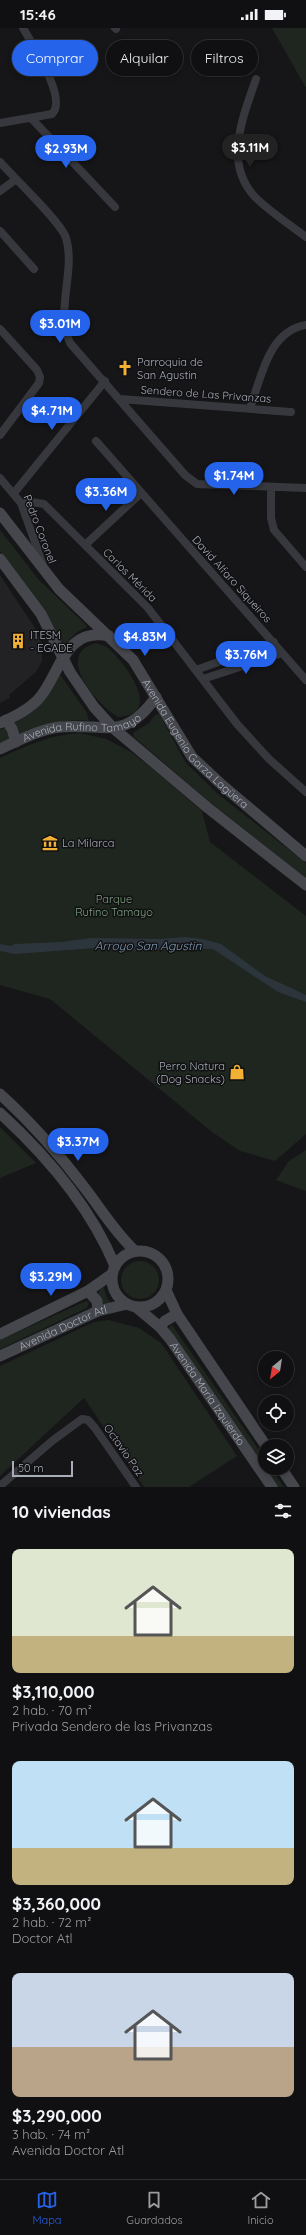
<!DOCTYPE html>
<html lang="es">
<head>
<meta charset="utf-8">
<style>
  :root { --surface:#101012; --page:#1e1e20; --text:#f1f3f6; --muted:#9c9d9f; --line:#303032; --accent:#2563eb }
  body { margin:0; font-family:Quicksand,sans-serif; background:var(--page); color:var(--text); height:100vh; display:flex; flex-direction:column; font-size:15px; white-space:nowrap }
  * { box-sizing:border-box; margin:0 }
  p { font-size:13px; color:var(--muted) }
  .icon { flex:none; width:22px; height:22px; fill:none; stroke:currentColor; stroke-width:2; stroke-linecap:round; stroke-linejoin:round }
  .map { position:relative; height:1459px; overflow:hidden }
  .details { display:flex; flex-direction:column; background:var(--surface); flex:1 }
  .details>* { flex:none }
  .top-card { position:absolute; left:12px; top:12px; width:282px; height:36px; display:flex; gap:8px }
  .needle { width:26px; rotate:210deg }
  .buttons { position:absolute; left:258px; top:1323px; display:grid; gap:8px }
  .buttons a { display:grid; place-items:center; width:36px; height:36px; border-radius:50%; background:var(--surface); box-shadow:0 2px 6px #0003,0 0 0 1px var(--line); font-size:20px }
  .scale { position:absolute; left:12px; bottom:10px; width:61px; box-sizing:border-box; padding-left:4px; border:2px solid #a8adb8; border-top:0; font-size:11px; line-height:14px; white-space:nowrap; color:#a8adb8; -webkit-text-stroke:3px #111113; paint-order:stroke }
  .price { position:absolute; translate:-50% -34px; padding:0 9px; border-radius:14px; background:var(--accent); color:#fff; font-size:13px; line-height:26px; filter:drop-shadow(0 1px 2px #0008) }
  .price::after { content:''; position:absolute; left:50%; top:24px; width:12px; height:9px; margin-left:-6px; background:inherit; clip-path:polygon(0 0,100% 0,50% 100%) }
  .price.current { background:#222; color:#fff }
  ul { padding:0; list-style:none }
  li { display:grid; align-content:center; gap:8px; height:212px; padding:0 12px }
  li span { display:grid; place-items:center; height:124px; border-radius:8px; color:#555 }
  li>.icon { margin-inline-start:auto }
  span .icon { width:72px; height:72px; fill:#fffc; stroke-width:1 }
  li b { font-size:17px }
  h2 { display:flex; justify-content:space-between; align-items:center; height:48px; padding:0 12px; font-size:17px }
  .chip { padding:0 14px; border-radius:18px; background:var(--surface); box-shadow:0 2px 6px #0003,0 0 0 1px var(--line); font-size:14px; line-height:36px }
  .chip.current { background:var(--accent); color:#fff }
  .status { display:flex; justify-content:space-between; align-items:center; height:28px; padding:0 20px; background:var(--surface); direction:ltr }
  .status svg { height:11px; fill:currentColor }
  .tab-bar { display:flex; justify-content:space-around; align-items:center; height:56px; border-top:1px solid var(--line); background:var(--surface); font-size:11px; color:var(--muted) }
  .tab-bar a { display:grid; justify-items:center; gap:2px }
  .tab-bar .current { color:var(--accent) }
  .map>svg:first-child { display:block }
  .built { fill:#222225 }
  .green { fill:#1e261f }
  .water { fill:#2c353c }
  .lines { fill:none; stroke-linecap:round; stroke-linejoin:round }
  .street { stroke:#37383d; stroke-width:8 }
  .secondary { stroke:#45474d; stroke-width:11 }
  .labels { text-anchor:middle; dominant-baseline:central; stroke-width:3; stroke-linejoin:round; paint-order:stroke }
  .poi-label { font-size:11px; fill:#a8adb8; stroke:#111113; text-anchor:start }
  .street-label { font-size:11px; fill:#a8adb8; stroke:#111113 }
  .park-label { font-size:11px; fill:#7fa381; stroke:#111113 }
  .water-label { font-size:12px; font-style:italic; fill:#7f9bb3; stroke:#111113 }
</style>
</head>
<body>
<div class="status"><b>15:46</b><svg viewBox="0 0 49 12"><path d="M0 12V9h3v3zM5 12V6h3v6zM10 12V3h3v9zM15 12V0h3v12zM26 1h20v11H26zM47 4h2v5h-2z"/></svg></div>
<div class="map">
<svg width="306" height="1459" viewBox="0 0 306 1459">
  <rect width="100%" height="100%" fill="#161618"/>
  <!-- built -->
  <path class="built" d="M0 547 35 600 42 616V633L36 644 9 667 10 670 0 675Z"/>
  <!-- green -->
  <path class="green" d="M272 0H306V60Z
    M0 502 39 552 86 597 87 599 77 604 63 618 46 585 0 523Z
    M96 615C100 617 105 617 108 620 125 635 165 687 118 689 97 677 53 626 96 615Z
    M59 645 87 685 89 693C55 690 30 702 0 715V702C34 686 42 680 59 645Z
    M159 686 186 735 218 766 306 835V850L211 775 134 709 133 705 149 695 155 687Z
    M80 705 106 711 131 724 148 737 202 783 210 814 306 888V1106L275 1133 240 1123 212 1104 50 971 0 957V730C27 717 50 707 80 705Z
    M0 1099 36 1135 0 1150Z
    M306 1122V1163L276 1152 289 1133Z
    M121 1252a19 19 0 1 1 38 0a19 19 0 1 1-38 0Z
    M103 1258 107 1270 113 1277 103 1276 98 1265Z
    M86 1273 89 1275 87 1280 0 1321V1312Z
    M108 1292 139 1300 161 1315 237 1428 189 1459H144L84 1370 0 1448V1338L94 1294Z
    M172 1297 265 1431V1440H271L284 1459H276L168 1300Z"/>
  <!-- water -->
  <path class="water" d="M185 909 203 911 221 916 265 948 306 967V974L278 964 213 921 192 920 137 923 109 919 15 926 0 923V916L11 918 15 916 61 914 92 910 160 911Z"/>
  <g class="lines">
    <!-- street -->
    <path class="street" d="M115 0 116 1
      M256 51C243 89 223 135 255 169 270 184 289 196 306 209
      M32 91 115 179
      M0 95 52 86C68 71 32 16 23 0
      M0 134C14 150 61 194 66 210 76 242 55 281 70 315L185 447 197 456 306 460
      M0 163 15 152
      M0 203 34 241
      M0 301 37 342 40 349 39 355 0 407
      M120 371 291 384
      M250 380C261 351 268 303 306 297
      M96 413 306 652
      M0 450 21 475 43 537
      M271 459V490L274 502 306 539
      M14 465 105 353
      M21 475 31 474 44 476 148 580 237 696 269 731 306 764
      M85 517 141 465
      M196 642 274 614
      M203 651 282 625
      M0 1458 52 1413 82 1391 88 1392 95 1400 136 1459"/>
    <!-- secondary -->
    <g class="secondary">
      <path id="s1" d="M0 485 59 561 133 632 192 729 222 757 306 828"/>
      <path d="M0 531 41 586 70 644 94 679 112 699 208 780 306 857"/>
      <path d="M6 692 12 701 16 714"/>
      <path d="M0 695C14 689 31 681 41 668 61 642 66 599 109 608"/>
      <path id="s2" d="M0 721C18 713 40 701 60 699 106 695 124 714 156 669"/>
      <path d="M0 1066C31 1094 59 1126 84 1159 102 1182 113 1202 135 1223"/>
      <path d="M0 1085C46 1127 91 1180 115 1238"/>
      <circle cx="140" cy="1251" r="28"/>
      <path d="M166 1262 177 1286 266 1418"/>
      <path d="M88 1263 97 1273 98 1283"/>
      <path id="s3" d="M136 1279 160 1299 170 1311 272 1459"/>
      <path d="M160 1299 165 1293 177 1286"/>
      <path d="M0 1306 88 1263 112 1246"/>
      <path id="s4" d="M0 1328 98 1283 127 1276"/>
      <path d="M281 1440 294 1459"/>
    </g>
  </g>
  <!-- icons -->
  <defs>
    <symbol id="church-bare" viewBox="-9 -9 18 18"><path d="M-1.2-6h2.4v3.5h3.3v2.4h-3.3V6h-2.4V-.1h-3.3v-2.4h3.3Z" fill="#f2b134" stroke="#111113" stroke-width="2.5" paint-order="stroke"/></symbol>
    <symbol id="building-bare" viewBox="-9 -9 18 18"><path d="M-4-6H4V6H1V3H-1V6H-4ZM-2.5-4.3h1.7v1.8h-1.7ZM.8-4.3h1.7v1.8H.8ZM-2.5-1h1.7V.8h-1.7ZM.8-1h1.7V.8H.8Z" fill="#f2b134" stroke="#111113" stroke-width="2.5" paint-order="stroke"/></symbol>
    <symbol id="museum-bare" viewBox="-9 -9 18 18"><path d="M0-6L6-3V-2H-6V-3ZM-5-1h2V3h-2ZM-1-1h2V3h-2ZM3-1h2V3H3ZM-6 4H6V6H-6Z" fill="#f2b134" stroke="#111113" stroke-width="2.5" paint-order="stroke"/></symbol>
    <symbol id="shop-bare" viewBox="-9 -9 18 18"><path d="M-5-2.5h2.3a2.7 3.5 0 0 1 5.4 0H5L5.5 6h-11ZM-1.5-2.5h3a1.5 2.3 0 0 0-3 0Z" fill="#f2b134" stroke="#111113" stroke-width="2.5" paint-order="stroke"/></symbol>
  </defs>
  <g fill-rule="evenodd">
    <use href="#church-bare" x="114" y="329" width="22" height="22"/>
    <use href="#building-bare" x="7" y="602" width="22" height="22"/>
    <use href="#museum-bare" x="39" y="804" width="22" height="22"/>
    <use href="#shop-bare" x="226" y="1033" width="22" height="22"/>
  </g>
  <g class="labels">
    <!-- poi labels -->
    <g class="poi-label">
      <text x="137" y="334">Parroquia de<tspan x="137" dy="13">San Agustin</tspan></text>
      <text x="30" y="607">ITESM<tspan x="30" dy="13">- EGADE</tspan></text>
      <text x="62" y="815">La Milarca</text>
      <text x="225" y="1038" text-anchor="end">Perro Natura<tspan x="225" dy="13">(Dog Snacks)</tspan></text>
    </g>
    <!-- street labels -->
    <g class="street-label">
      <text transform="translate(206 366) rotate(4)">Sendero de Las Privanzas</text>
      <text transform="translate(40 501) rotate(69)">Pedro Coronel</text>
      <text transform="translate(130 547) rotate(45)">Carlos Mérida</text>
      <text transform="translate(232 551) rotate(48)">David Alfaro Siqueiros</text>
      <text stroke="none"><textPath href="#s2" startOffset="86">Avenida Rufino Tamayo</textPath></text>
      <text stroke="none"><textPath href="#s1" startOffset="304">Avenida Eugenio Garza Lagüera</textPath></text>
      <text stroke="none"><textPath href="#s4" startOffset="69">Avenida Doctor Atl</textPath></text>
      <text stroke="none"><textPath href="#s3" startOffset="113">Avenida María Izquierdo</textPath></text>
      <text transform="translate(124 1422) rotate(55)">Octavio Paz</text>
    </g>
    <!-- park labels -->
    <g class="park-label">
      <text x="114" y="871">Parque<tspan x="114" dy="13">Rufino Tamayo</tspan></text>
    </g>
    <!-- water labels -->
    <g class="water-label">
      <text x="148" y="917">Arroyo San Agustin</text>
    </g>
  </g>
</svg>
<div class="buttons">
<a><svg class="needle" viewBox="-14 -14 28 28"><path d="M0-13l5 13h-10z" fill="#e53935"/><path d="M0 13l5-13h-10z" fill="#9c9d9f"/></svg></a>
<a><svg class="icon" aria-label="locate" viewBox="0 0 24 24"><circle cx="12" cy="12" r="6"/><path d="M12 2v4M12 18v4M2 12h4M18 12h4"/></svg></a>
<a><svg class="icon" aria-label="layers" viewBox="0 0 24 24"><path d="M12 4l9 5-9 5-9-5zM3 14l9 5 9-5"/></svg></a>
</div>
<div class="scale">50 m</div>
<b class="price current" style="left:250px;top:140px">$3.11M</b>
<b class="price" style="left:66px;top:141px">$2.93M</b>
<b class="price" style="left:60px;top:316px">$3.01M</b>
<b class="price" style="left:52px;top:403px">$4.71M</b>
<b class="price" style="left:234px;top:468px">$1.74M</b>
<b class="price" style="left:106px;top:484px">$3.36M</b>
<b class="price" style="left:145px;top:629px">$4.83M</b>
<b class="price" style="left:246px;top:647px">$3.76M</b>
<b class="price" style="left:78px;top:1134px">$3.37M</b>
<b class="price" style="left:51px;top:1269px">$3.29M</b>
<div class="top-card">
<a class="chip current">Comprar</a>
<a class="chip">Alquilar</a>
<a class="chip">Filtros</a>
</div>
</div>
<section class="details">
<h2>10 viviendas<svg class="icon" aria-label="filters" viewBox="0 0 24 24"><path d="M4 7h16M4 17h16"/><circle cx="9" cy="7" r="2"/><circle cx="15" cy="17" r="2"/></svg></h2>
<ul>
<li><span style="background:linear-gradient(#dfe7d0 70%,#c2b280 0)"><svg class="icon" aria-label="home" viewBox="0 0 24 24"><path d="M3 11l9-7 9 7M6 9v11h12V9"/></svg></span><div><b>$3,110,000</b><p>2 hab. · 70 m²</p><p>Privada Sendero de las Privanzas</p></div></li>
<li><span style="background:linear-gradient(#bfe0f5 70%,#c2b280 0)"><svg class="icon" aria-label="home" viewBox="0 0 24 24"><path d="M3 11l9-7 9 7M6 9v11h12V9"/></svg></span><div><b>$3,360,000</b><p>2 hab. · 72 m²</p><p>Doctor Atl</p></div></li>
<li><span style="background:linear-gradient(#c9d6e8 60%,#b9a48a 0)"><svg class="icon" aria-label="home" viewBox="0 0 24 24"><path d="M3 11l9-7 9 7M6 9v11h12V9"/></svg></span><div><b>$3,290,000</b><p>3 hab. · 74 m²</p><p>Avenida Doctor Atl</p></div></li>
</ul>
</section>
<nav class="tab-bar">
<a class="current"><svg class="icon" aria-label="map" viewBox="0 0 24 24"><path d="M3 6l6-2 6 2 6-2v14l-6 2-6-2-6 2zM9 4v14M15 6v14"/></svg>Mapa</a>
<a><svg class="icon" aria-label="saved" viewBox="0 0 24 24"><path d="M7 4h10v16l-5-4-5 4z"/></svg>Guardados</a>
<a><svg class="icon" aria-label="home" viewBox="0 0 24 24"><path d="M3 11l9-7 9 7M6 9v11h12V9"/></svg>Inicio</a>
</nav>
</body>
</html>
